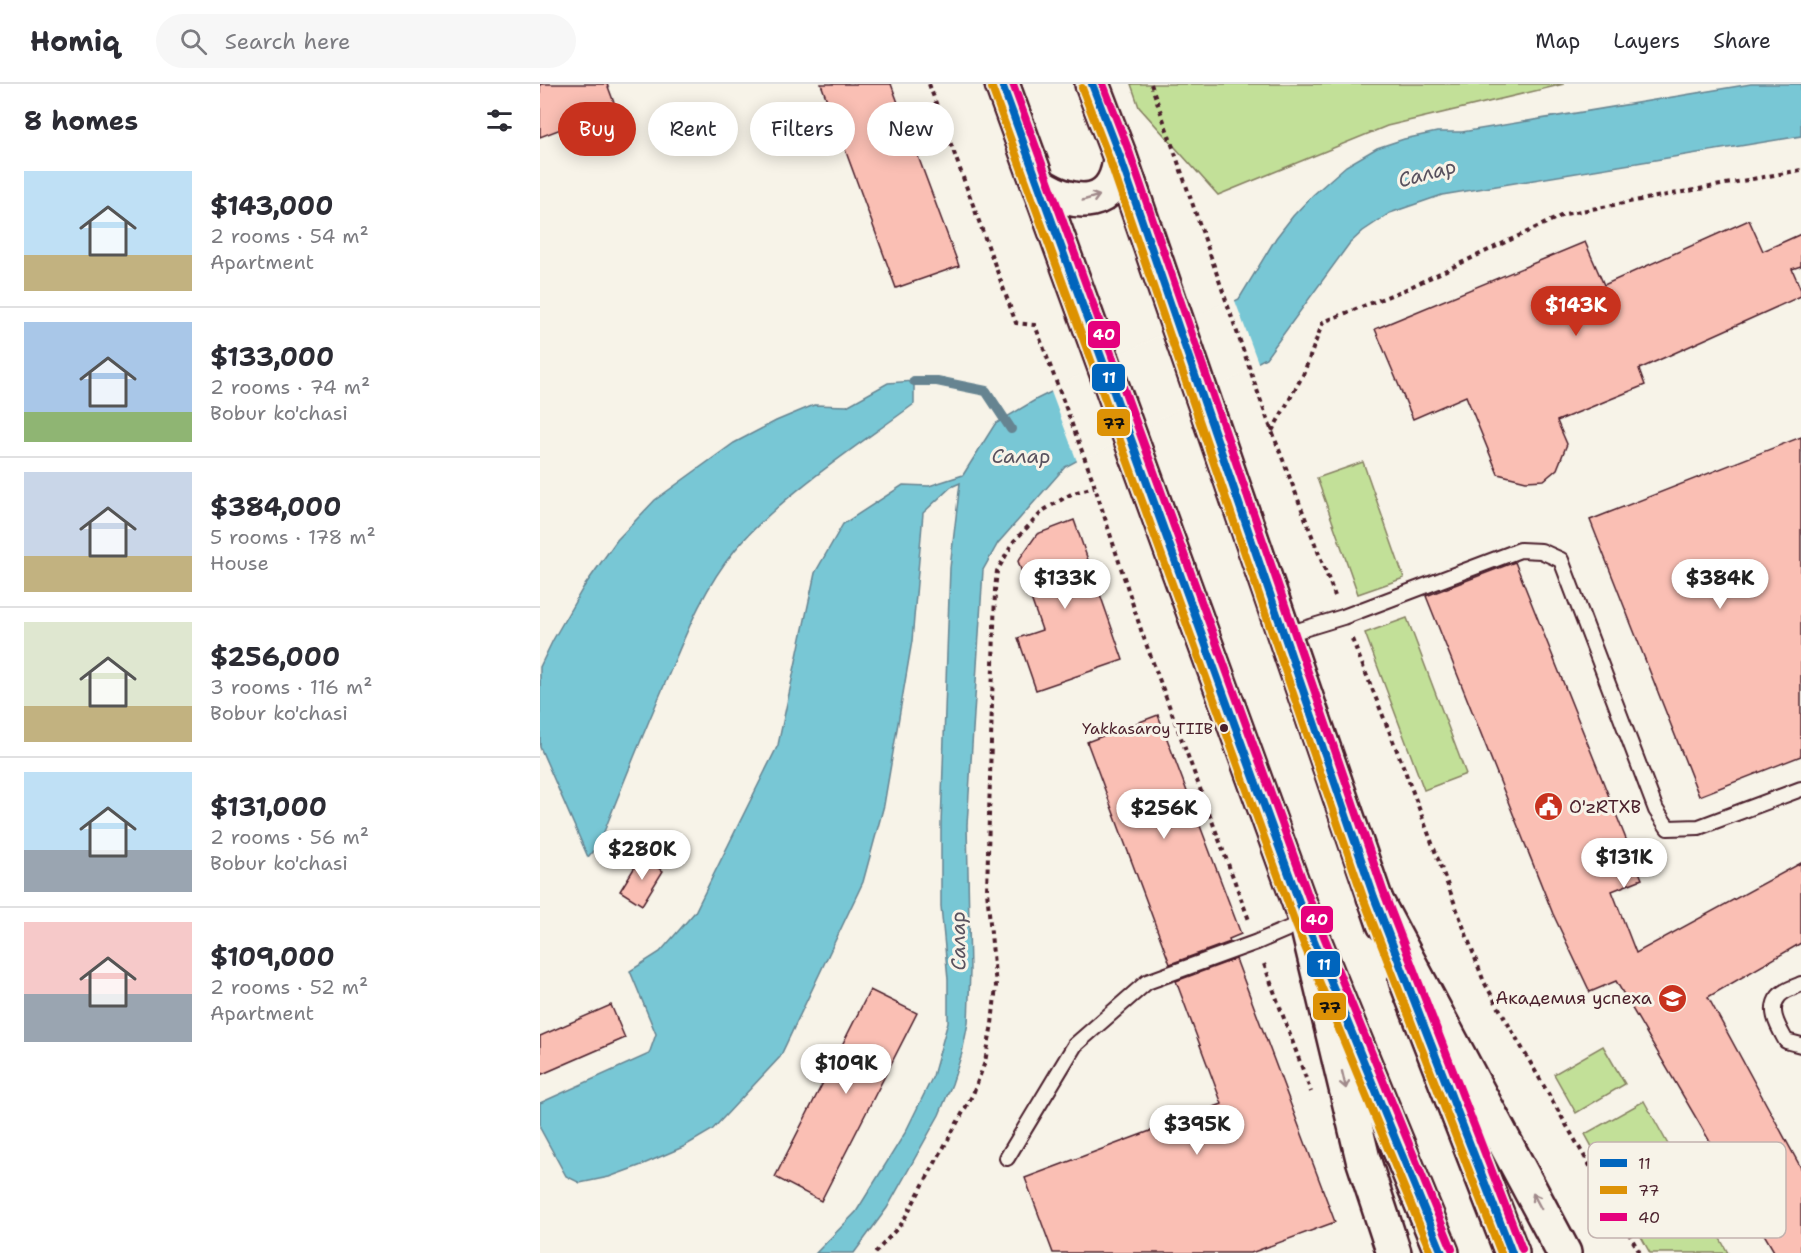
<!DOCTYPE html>
<html lang="en">
<head>
<meta charset="utf-8">
<style>
  :root { --surface:#fff; --page:#f7f7f7; --text:#2b2b33; --muted:#7c7c81; --line:#e1e1e2; --accent:#c8321e }
  body { margin:0; font-family:"Shantell Sans",sans-serif; background:var(--page); color:var(--text); height:100vh; display:flex; flex-direction:column; font-size:22px; white-space:nowrap }
  * { box-sizing:border-box; margin:0 }
  p { font-size:20px; color:var(--muted) }
  .icon { flex:none; width:33px; height:33px; fill:none; stroke:currentColor; stroke-width:2; stroke-linecap:round; stroke-linejoin:round }
  .map { position:relative; flex:1; overflow:hidden }
  .details { display:flex; flex-direction:column; background:var(--surface); width:540px }
  .details>* { flex:none }
  .banner { position:absolute; left:18px; top:18px; width:570px; height:54px; display:flex; gap:12px }
  .price { position:absolute; translate:-50% -51px; padding:0 14px; border-radius:21px; background:#fff; color:#222; font-size:20px; line-height:39px; filter:drop-shadow(0 2px 3px #0008) }
  .price::after { content:''; position:absolute; left:50%; top:36px; width:18px; height:14px; margin-left:-9px; background:inherit; clip-path:polygon(0 0,100% 0,50% 100%) }
  .price.on { background:var(--accent); color:#fff }
  ul { padding:0; list-style:none }
  li { display:flex; align-items:center; gap:18px; height:150px; padding:0 24px }
  li+li { border-top:2px solid var(--line) }
  li span { display:grid; place-items:center; flex:none; width:168px; height:120px; border-radius:0px; color:#555 }
  li>.icon { margin-inline-start:auto }
  span .icon { width:72px; height:72px; fill:#fffc; stroke-width:1 }
  li b { font-size:26px }
  h2 { display:flex; justify-content:space-between; align-items:center; height:72px; padding:0 24px; font-size:26px }
  .tag { padding:0 21px; border-radius:27px; background:var(--surface); box-shadow:0 3px 15px #0003; font-size:21px; line-height:54px }
  .tag.on { background:var(--accent); color:#fff }
  header { display:flex; align-items:center; gap:36px; box-sizing:border-box; height:84px; padding:0 30px; background:var(--surface); border-bottom:2px solid var(--line) }
  header strong { font-size:28px }
  nav { display:flex; gap:33px; margin-inline-start:auto; font-size:21px }
  .search { width:420px; height:54px; background:var(--page); display:flex; align-items:center; gap:15px; box-sizing:border-box; padding:0 21px; border-radius:33px; color:var(--muted); font-size:22px }
  main { display:flex; flex:1; min-height:0 }
  .map>svg:first-child { display:block }
  .green { fill:#c2e098; stroke:#868062; stroke-width:1.5 }
  .water { fill:#78c7d5; stroke:#668491; stroke-width:1.5 }
  .pier { fill:#f7f3e8 }
  .lines { fill:none; stroke-linecap:round; stroke-linejoin:round }
  .stream { stroke:#668491; stroke-width:10 }
  .building { fill:#fabfb4; stroke:#4a1f2b; stroke-width:1.5 }
  .service-casing { stroke:#4a1f2b; stroke-width:18 }
  .primary-casing { stroke:#4a1f2b; stroke-width:38 }
  .trunk-casing { stroke:#4a1f2b; stroke-width:38 }
  .path { stroke:#4a1f2b; stroke-width:4; stroke-dasharray:4.5 4.5; stroke-linecap:butt }
  .service { stroke:#f7f3e8; stroke-width:14 }
  .primary { stroke:#f7f3e8; stroke-width:33 }
  .trunk { stroke:#f7f3e8; stroke-width:33 }
  .bus-1-casing { stroke:#f7f3e8; stroke-width:12 }
  .bus-2-casing { stroke:#f7f3e8; stroke-width:12 }
  .bus-3-casing { stroke:#f7f3e8; stroke-width:12 }
  .bus-1 { stroke:#0065bd; stroke-width:8 }
  .bus-2 { stroke:#dd9206; stroke-width:8 }
  .bus-3 { stroke:#e5007d; stroke-width:8 }
  .oneway { stroke:#a0898a }
  .bus-dot { fill:#4a1f2b; stroke:#f7f3e8; stroke-width:2 }
  .labels { text-anchor:middle; dominant-baseline:central; stroke-width:6; stroke-linejoin:round; paint-order:stroke }
  .bus-label { font-size:16px; fill:#4a1f2b; stroke:#f7f3e8; text-anchor:end }
  .poi-label { font-size:18px; fill:#4a1f2b; stroke:#f7f3e8; text-anchor:start }
  .water-label { font-size:20px; font-style:italic; fill:#58515e; stroke:#f7f3e8 }
  .key { fill:#f7f3e8; stroke:#c3b3af; stroke-width:1.5 }
  .key-label { font-size:16px; fill:#4a1f2b }
  .line-badge { stroke:#f7f3e8; stroke-width:2 }
  .badge-label { font-size:16px; text-anchor:middle; font-weight:bold; fill:#fff }
  .pale-badge-label { font-size:16px; text-anchor:middle; font-weight:bold; fill:#111 }
</style>
</head>
<body>
<header>
<strong>Homiq</strong>
<div class="search"><svg class="icon" aria-label="search" viewBox="0 0 24 24"><circle cx="10" cy="10" r="6"/><path d="M15 15l6 6"/></svg>Search here</div>
<nav><a>Map</a><a>Layers</a><a>Share</a></nav>
</header>
<main>
<section class="details">
<h2>8 homes<svg class="icon" aria-label="filters" viewBox="0 0 24 24"><path d="M4 7h16M4 17h16"/><circle cx="9" cy="7" r="2"/><circle cx="15" cy="17" r="2"/></svg></h2>
<ul>
<li><span style="background:linear-gradient(#bfe0f5 70%,#c2b280 0)"><svg class="icon" aria-label="home" viewBox="0 0 24 24"><path d="M3 11l9-7 9 7M6 9v11h12V9"/></svg></span><div><b>$143,000</b><p>2 rooms · 54 m²</p><p>Apartment</p></div></li>
<li><span style="background:linear-gradient(#a9c7e8 75%,#8fb573 0)"><svg class="icon" aria-label="home" viewBox="0 0 24 24"><path d="M3 11l9-7 9 7M6 9v11h12V9"/></svg></span><div><b>$133,000</b><p>2 rooms · 74 m²</p><p>Bobur ko'chasi</p></div></li>
<li><span style="background:linear-gradient(#c9d6e8 70%,#c2b280 0)"><svg class="icon" aria-label="home" viewBox="0 0 24 24"><path d="M3 11l9-7 9 7M6 9v11h12V9"/></svg></span><div><b>$384,000</b><p>5 rooms · 178 m²</p><p>House</p></div></li>
<li><span style="background:linear-gradient(#dfe7d0 70%,#c2b280 0)"><svg class="icon" aria-label="home" viewBox="0 0 24 24"><path d="M3 11l9-7 9 7M6 9v11h12V9"/></svg></span><div><b>$256,000</b><p>3 rooms · 116 m²</p><p>Bobur ko'chasi</p></div></li>
<li><span style="background:linear-gradient(#bfe0f5 65%,#9aa5b1 0)"><svg class="icon" aria-label="home" viewBox="0 0 24 24"><path d="M3 11l9-7 9 7M6 9v11h12V9"/></svg></span><div><b>$131,000</b><p>2 rooms · 56 m²</p><p>Bobur ko'chasi</p></div></li>
<li><span style="background:linear-gradient(#f6c9c9 60%,#9aa5b1 0)"><svg class="icon" aria-label="home" viewBox="0 0 24 24"><path d="M3 11l9-7 9 7M6 9v11h12V9"/></svg></span><div><b>$109,000</b><p>2 rooms · 52 m²</p><p>Apartment</p></div></li>
</ul>
</section>
<div class="map">
<svg width="1261" height="1169" viewBox="0 0 1261 1169">
  <rect width="100%" height="100%" fill="#f7f3e8"/>
  <filter id="ink" filterUnits="userSpaceOnUse"><feTurbulence type="fractalNoise" baseFrequency=".0167" numOctaves="2"/><feDisplacementMap in="SourceGraphic" scale="12" xChannelSelector="R" yChannelSelector="G"/><feConvolveMatrix kernelMatrix="1 2 1 2 8 2 1 2 1" color-interpolation-filters="sRGB"/></filter>
  <g filter="url(#ink)">
    <!-- green -->
    <path class="green" d="M591 0H1024L847 42 678 111 599 23Z
      M823 378 864 494 818 510 777 394Z
      M867 534 926 690 884 706 825 549Z
      M1063 962 1085 1000 1036 1029 1014 990Z
      M1104 1017 1188 1169H1110L1045 1050Z"/>
    <!-- water -->
    <path class="water" d="M1211 0H1261V52L902 111 850 129 823 147 809 160 726 274 525 383 458 459 443 486 427 741 430 887 428 939 422 969 412 1000 399 1031 347 1124 314 1169H276L316 1128 365 1049 393 992 408 938V895L401 822V740L410 484 420 399 411 403 383 429 372 557 344 721 323 798 240 973 172 1046 143 1063 99 1082 69 1093 40 1099 26 1092 0 1044V1019L109 970 116 950 90 887 120 868 155 828 238 661 275 489 303 440 363 401 389 402 423 391 455 340 497 315 699 215 736 154 753 132 773 111 806 82 837 64 864 55 897 48H922Z
      M374 297V320C316 363 241 411 195 466 165 502 147 547 129 590 105 645 82 702 60 758L48 773 0 663V583L13 556 43 504 77 456 115 416 194 359 236 337 274 321 307 322 348 299Z"/>
    <!-- pier -->
    <path class="pier" d="M694 214 719 281 538 380 510 305Z"/>
    <g class="lines">
      <!-- stream -->
      <path class="stream" d="M374 297H397L446 307 471 345"/>
    </g>
    <!-- building -->
    <path class="building" d="M0 0H67L76 24 0 53Z
      M281 0H351L419 182 356 204Z
      M1209 136 1223 167 1261 150V182L1252 185 1261 206V212L1099 285 1105 301 1017 337 1027 360 1017 385 1004 396 986 397 958 390 926 312 873 335 835 245 1045 158 1064 201Z
      M1261 353V672L1159 712 1050 436Z
      M534 436 583 576 496 606 478 554 502 546 478 477 497 450Z
      M975 478 1102 795 1072 807 1096 869 1261 779V859L1168 913 1261 1084V1169H1235L1076 897 1050 908 1013 830 886 512Z
      M618 631 701 850 689 855 690 858 630 880 547 658Z
      M101 773 123 787 102 821 80 807Z
      M696 875 795 1138 711 1169H513L485 1094 682 1020 636 897Z
      M330 906 377 929 281 1117 235 1093Z
      M71 921 85 954 0 991V952Z"/>
    <g class="lines">
      <defs>
        <path id="service" d="M744 551 803 533 980 466 1001 467 1021 476 1116 726 1128 744 1159 743 1261 705
          M1261 900C1255 903 1244 906 1239 912 1227 926 1239 944 1246 957L1261 961
          M467 1074 535 961 607 898 717 858 766 837"/>
        <path id="primary" d="M462 0 766 837 902 1169
          M552 0 580 73 844 840
          M500 101C535 124 576 125 580 73
          M866 896 972 1169"/>
        <path id="trunk" d="M834 813 1024 1169
          M766 837 823 1075 854 1169"/>
      </defs>
      <!-- service casing -->
      <use href="#service" class="service-casing"/>
      <!-- primary casing -->
      <use href="#primary" class="primary-casing"/>
      <!-- trunk casing -->
      <use href="#trunk" class="trunk-casing"/>
      <!-- path -->
      <path class="path" d="M389 0 476 239 495 241 552 394 602 549 709 836
        M611 0 725 329 795 512
        M732 347 763 291 783 238 864 206 1025 130 1261 86
        M812 555 862 679 944 898 1100 1169
        M724 880 771 1008
        M335 1169 362 1139 433 1010 445 978 452 940 456 902 447 807 455 506 457 487 474 457 504 426 533 409 554 403"/>
      <!-- service -->
      <use href="#service" class="service"/>
      <!-- primary -->
      <use href="#primary" class="primary"/>
      <!-- trunk -->
      <use href="#trunk" class="trunk"/>
      <defs>
        <path id="bus-1" d="M462 0 766 837 902 1169
          M552 0 580 73 834 813 972 1169"/>
        <path id="bus-2" d="M452 4 756 841 891 1169
          M542 4 570 77 824 816 961 1169"/>
        <path id="bus-3" d="M473 0 776 833 912 1165
          M563 0 590 70 844 809 982 1165"/>
      </defs>
      <!-- bus-1 casing -->
      <use href="#bus-1" class="bus-1-casing"/>
      <!-- bus-2 casing -->
      <use href="#bus-2" class="bus-2-casing"/>
      <!-- bus-3 casing -->
      <use href="#bus-3" class="bus-3-casing"/>
      <!-- bus-1 -->
      <use href="#bus-1" class="bus-1"/>
      <!-- bus-2 -->
      <use href="#bus-2" class="bus-2"/>
      <!-- bus-3 -->
      <use href="#bus-3" class="bus-3"/>
    </g>
    <!-- one-way arrows -->
    <defs><path id="oneway-shaft" d="M-6 0H5M1.5-3L5.5 0L1.5 3" fill="none" stroke-width="1.6" stroke-linecap="round" stroke-linejoin="round" transform="scale(1.5)"/></defs>
    <g class="oneway">
      <use href="#oneway-shaft" transform="translate(551 114) rotate(-16)"/>
      <use href="#oneway-shaft" transform="translate(804 996) rotate(77)"/>
      <use href="#oneway-shaft" transform="translate(997 1117) rotate(-118)"/>
    </g>
  </g>
  <!-- icons -->
  <defs>
    <symbol id="civic-disc" viewBox="-11 -11 22 22"><circle r="9.5" fill="#c8321e" stroke="#f7f3e8"/><path d="M-.6-6.5H3V-4.5H.6V-3L4-1V1h2V6H-6V1h2V-1L-.6-3ZM-1.2 2.5V6h2.4V2.5Z" fill="#fff"/></symbol>
    <symbol id="school-disc" viewBox="-11 -11 22 22"><circle r="9.5" fill="#c8321e" stroke="#f7f3e8"/><path d="M0-5L7-2L0 1L-7-2ZM-4 1L0 2.5L4 1V4Q0 6-4 4Z" fill="#fff"/></symbol>
  </defs>
  <g fill-rule="evenodd">
    <use href="#civic-disc" x="992" y="706" width="33" height="33"/>
    <use href="#school-disc" x="1116" y="898" width="33" height="33"/>
  </g>
  <!-- markers -->
  <circle class="bus-dot" cx="684" cy="644" r="5"/>
  <g class="labels">
    <!-- bus labels -->
    <g class="bus-label">
      <text x="673" y="644">Yakkasaroy TIIB</text>
    </g>
    <!-- poi labels -->
    <g class="poi-label">
      <text x="1029" y="723">O'zRTXB</text>
      <text x="1112" y="914" text-anchor="end">Академия успеха</text>
    </g>
    <!-- water labels -->
    <g class="water-label">
      <text transform="translate(887 89) rotate(-15)">Салар</text>
      <text x="481" y="372">Салар</text>
      <text transform="translate(418 857) rotate(-91)">Салар</text>
    </g>
  </g>
  <!-- legend -->
  <rect x="1048" y="1058" width="198" height="96" rx="9" class="key"/>
  <rect x="1060" y="1075" width="27" height="8" fill="#0065bd"/>
  <rect x="1060" y="1102" width="27" height="8" fill="#dd9206"/>
  <rect x="1060" y="1129" width="27" height="8" fill="#e5007d"/>
  <g class="key-label">
    <text x="1098" y="1085">11</text>
    <text x="1098" y="1112">77</text>
    <text x="1098" y="1139">40</text>
  </g>
  <g class="line-badge">
    <rect x="547" y="236" width="34" height="29" rx="6" fill="#e5007d"/>
    <rect x="551" y="279" width="35" height="29" rx="6" fill="#0065bd"/>
    <rect x="556" y="324" width="35" height="29" rx="6" fill="#dd9206"/>
    <rect x="760" y="821" width="34" height="29" rx="6" fill="#e5007d"/>
    <rect x="766" y="866" width="35" height="28" rx="6" fill="#0065bd"/>
    <rect x="772" y="908" width="35" height="29" rx="6" fill="#dd9206"/>
  </g>
  <g class="badge-label">
    <text x="564" y="256">40</text>
    <text x="569" y="299">11</text>
    <text x="777" y="841">40</text>
    <text x="784" y="886">11</text>
  </g>
  <g class="pale-badge-label">
    <text x="574" y="345">77</text>
    <text x="790" y="929">77</text>
  </g>
</svg>
<b class="price on" style="left:1036px;top:253px">$143K</b>
<b class="price" style="left:525px;top:526px">$133K</b>
<b class="price" style="left:1180px;top:526px">$384K</b>
<b class="price" style="left:624px;top:756px">$256K</b>
<b class="price" style="left:102px;top:797px">$280K</b>
<b class="price" style="left:1084px;top:805px">$131K</b>
<b class="price" style="left:306px;top:1011px">$109K</b>
<b class="price" style="left:657px;top:1072px">$395K</b>
<div class="banner">
<a class="tag on">Buy</a>
<a class="tag">Rent</a>
<a class="tag">Filters</a>
<a class="tag">New</a>
</div>
</div>
</main>
</body>
</html>
